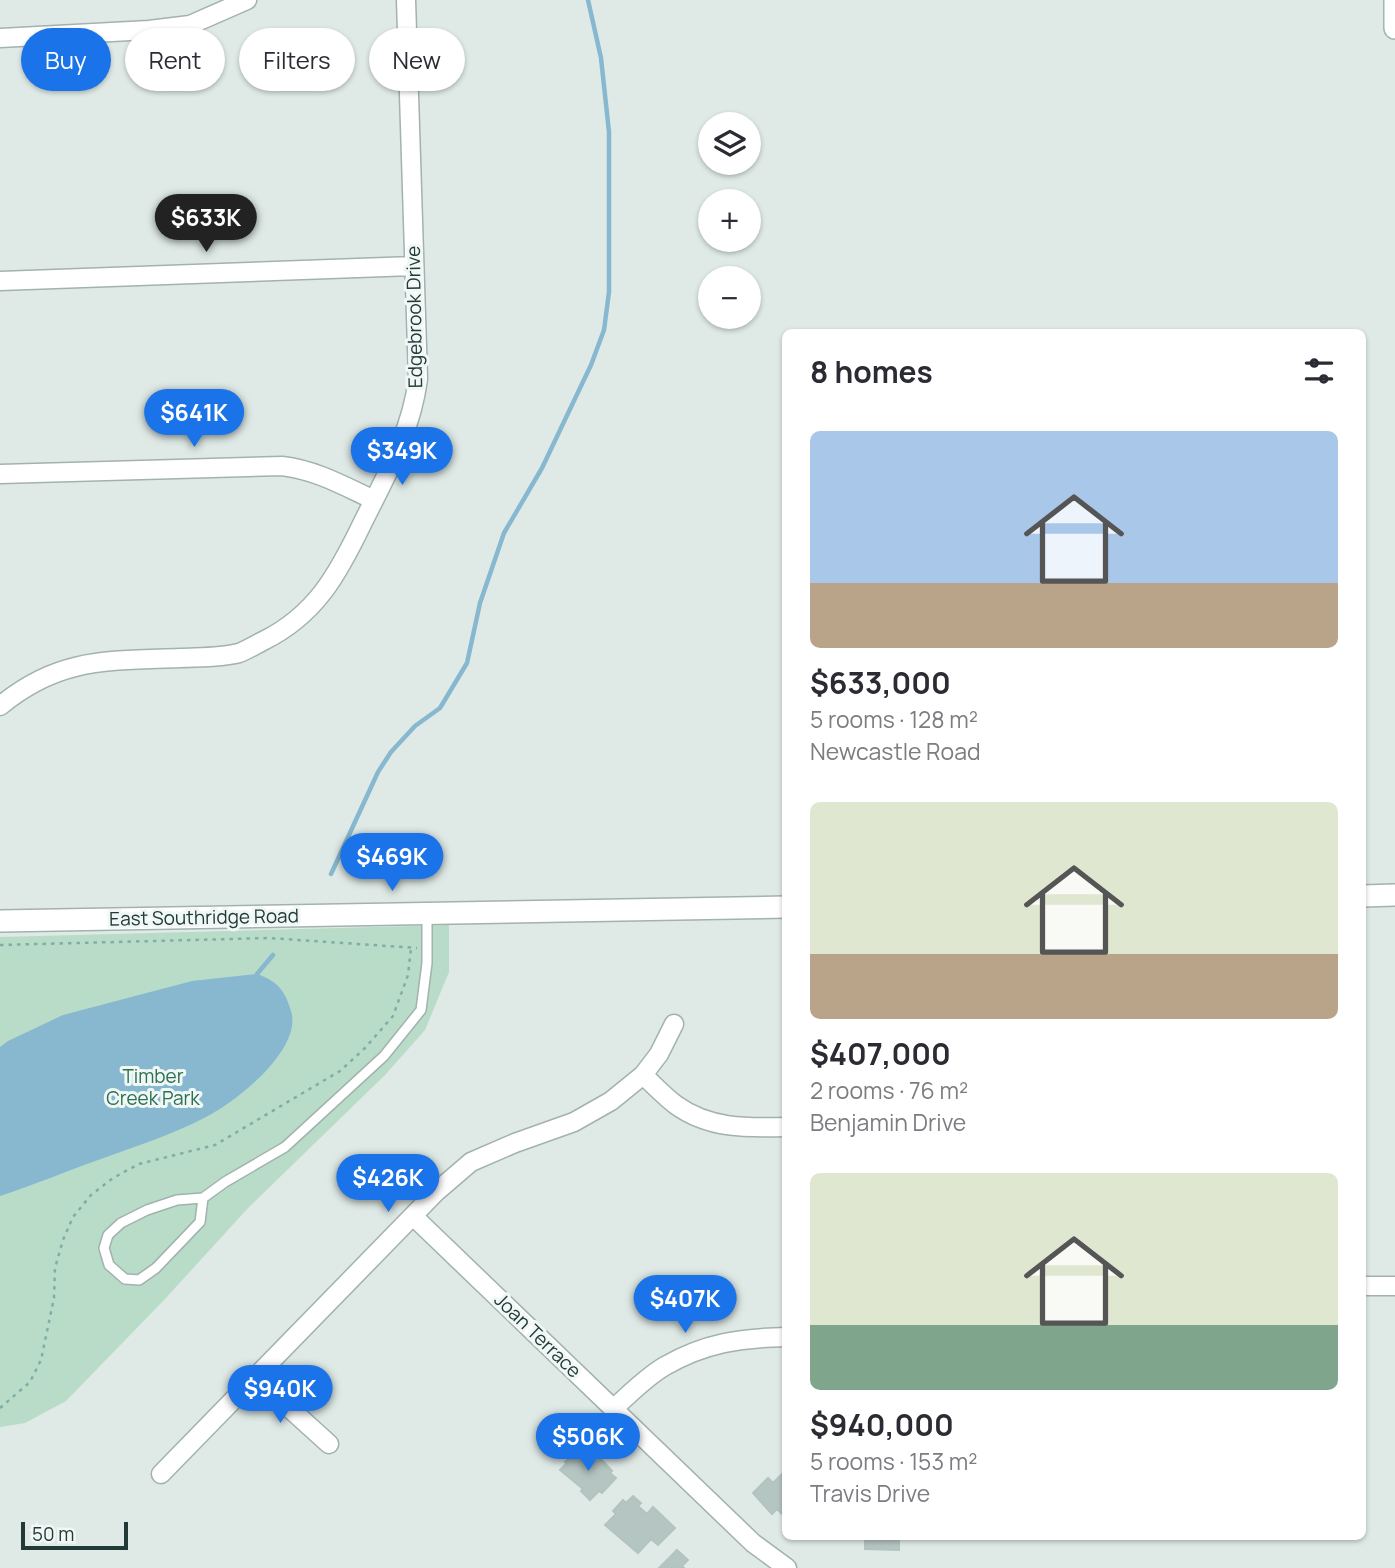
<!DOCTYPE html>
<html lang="en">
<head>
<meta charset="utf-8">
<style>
  :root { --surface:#fff; --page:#f2f2f3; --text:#2b2b33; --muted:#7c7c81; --accent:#1a73e8 }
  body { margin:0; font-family:Manrope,sans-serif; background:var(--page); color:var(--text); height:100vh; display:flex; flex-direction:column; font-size:26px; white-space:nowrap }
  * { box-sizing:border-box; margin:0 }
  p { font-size:23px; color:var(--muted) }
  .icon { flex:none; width:38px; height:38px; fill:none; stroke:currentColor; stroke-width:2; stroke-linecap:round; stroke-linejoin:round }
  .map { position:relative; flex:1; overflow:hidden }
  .panel { position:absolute; left:782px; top:329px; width:584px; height:1211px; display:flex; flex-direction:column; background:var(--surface); border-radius:10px; box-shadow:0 2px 5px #0004 }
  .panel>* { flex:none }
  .banner { position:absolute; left:21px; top:28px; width:656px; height:63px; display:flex; gap:14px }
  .fabs { position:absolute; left:698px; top:112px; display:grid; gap:14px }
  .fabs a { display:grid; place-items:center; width:63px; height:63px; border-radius:50%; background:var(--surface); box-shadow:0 2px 5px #0004; font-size:35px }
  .scale { position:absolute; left:21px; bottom:18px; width:107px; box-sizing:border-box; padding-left:7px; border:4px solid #213a38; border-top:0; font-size:19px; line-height:24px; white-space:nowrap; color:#213a38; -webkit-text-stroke:5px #f0f7f5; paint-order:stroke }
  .price { position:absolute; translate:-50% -60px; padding:0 16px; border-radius:24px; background:var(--accent); color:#fff; font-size:23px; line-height:46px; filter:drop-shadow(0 2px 4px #0008) }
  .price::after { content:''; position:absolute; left:50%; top:42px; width:21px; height:16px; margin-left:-10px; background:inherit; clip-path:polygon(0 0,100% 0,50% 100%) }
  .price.on { background:#222; color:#fff }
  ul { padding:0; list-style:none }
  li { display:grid; align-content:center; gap:14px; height:371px; padding:0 28px }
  li span { display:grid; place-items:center; height:217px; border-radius:10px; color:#555 }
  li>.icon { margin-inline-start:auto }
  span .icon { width:126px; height:126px; fill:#fffc; stroke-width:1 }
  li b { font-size:30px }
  h2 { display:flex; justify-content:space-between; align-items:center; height:84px; padding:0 28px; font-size:30px }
  .pill { padding:0 24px; border-radius:32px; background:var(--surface); box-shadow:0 2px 5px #0004; font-size:24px; line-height:63px }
  .pill.on { background:var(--accent); color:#fff }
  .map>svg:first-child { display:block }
  .green { fill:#b8dcc8 }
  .water { fill:#87b8d0 }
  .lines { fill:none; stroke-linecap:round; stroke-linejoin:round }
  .stream { stroke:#87b8d0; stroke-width:4.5 }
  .building { fill:#b5c5c1; stroke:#b2c4c0; stroke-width:2 }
  .service-casing { stroke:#a2b2af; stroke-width:12 }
  .minor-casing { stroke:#a2b2af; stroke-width:21 }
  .tertiary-casing { stroke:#a2b2af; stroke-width:24 }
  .secondary-casing { stroke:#9fb6b2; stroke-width:24 }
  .path { stroke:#80aea7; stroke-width:2.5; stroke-dasharray:3.5 5; stroke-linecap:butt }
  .service { stroke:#fff; stroke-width:9 }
  .minor { stroke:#fff; stroke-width:18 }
  .tertiary { stroke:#fff; stroke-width:21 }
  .secondary { stroke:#fff; stroke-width:21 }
  .labels { text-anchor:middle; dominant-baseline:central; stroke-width:6; stroke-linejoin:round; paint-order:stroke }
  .street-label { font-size:19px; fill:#213a38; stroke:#f0f7f5 }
  .park-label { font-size:19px; fill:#2b7152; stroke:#f0f7f5 }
</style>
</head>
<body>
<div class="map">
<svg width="1395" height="1568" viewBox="0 0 1395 1568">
  <rect width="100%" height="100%" fill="#dfeae7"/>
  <!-- green -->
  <path class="green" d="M449 925V972L425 1030 385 1075 249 1207 165 1299 66 1401 25 1423 0 1427V937Z"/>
  <!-- water -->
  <path class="water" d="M257 974C277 981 285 990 291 1011 303 1049 236 1102 206 1117 172 1135 136 1146 101 1159 67 1171 34 1185 0 1196V1047L8 1041 63 1015 192 981Z"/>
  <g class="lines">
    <!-- stream -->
    <path class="stream" d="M331 874 378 772 391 752 415 726 440 708 467 663 480 603 504 533 542 468 591 365 604 330 609 292V132L601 58 588 0
      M257 974 273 955"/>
  </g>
  <!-- building -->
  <path class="building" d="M582 1447 596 1462 600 1458 612 1471 610 1473 616 1478 602 1493 599 1491 590 1500 581 1491 583 1489 560 1470 567 1463 565 1462Z
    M785 1471H786V1518L777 1509 772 1514 753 1493 768 1478 773 1483Z
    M633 1496 641 1503 638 1506 647 1514 653 1507 675 1528 658 1545 651 1539 638 1553 605 1525 616 1514 613 1511 623 1500 626 1503Z
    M865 1536H899V1550L865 1549Z
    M677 1550 688 1560 682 1566 684 1568H659Z"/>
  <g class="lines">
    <defs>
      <path id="service" d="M203 1198 200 1222 156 1268 139 1280 125 1279 109 1265 104 1248 108 1235 121 1223 147 1210 177 1200 203 1198 225 1182 285 1147 384 1056 421 1010 427 963V915"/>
      <path id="minor" d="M0 38 149 30 190 25 247 0
        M0 281 413 266
        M0 474 282 466C316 470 344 486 374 500
        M0 706C59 657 108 661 180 658 199 657 220 658 239 653 247 650 255 645 263 641 316 615 338 574 363 522 387 474 411 432 418 379L406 0
        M643 1075C654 1085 664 1096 676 1105 709 1129 747 1128 786 1127
        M413 1216 753 1543 787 1568
        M1363 1286H1395
        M256 1378 329 1444
        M614 1408C630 1394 646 1377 665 1366 705 1343 740 1338 786 1337
        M161 1474 436 1192 471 1162 515 1143 574 1122 611 1101 643 1075 659 1054 674 1024"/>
      <path id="tertiary" d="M1363 896 1395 895
        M0 921 786 907"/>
      <path id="secondary" d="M1395 0V28"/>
    </defs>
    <!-- service casing -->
    <use href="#service" class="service-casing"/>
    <!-- minor casing -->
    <use href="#minor" class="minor-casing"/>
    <!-- tertiary casing -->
    <use href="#tertiary" class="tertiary-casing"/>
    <!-- secondary casing -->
    <use href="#secondary" class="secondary-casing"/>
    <!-- path -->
    <path class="path" d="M0 945 269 938 417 948
      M0 1408 30 1382 41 1360 54 1298 55 1268 63 1240 73 1217 91 1195 113 1178 139 1164 215 1145 340 1071 365 1048 393 1016 408 975 411 948"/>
    <!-- service -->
    <use href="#service" class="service"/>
    <!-- minor -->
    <use href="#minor" class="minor"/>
    <!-- tertiary -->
    <use href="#tertiary" class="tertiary"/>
    <!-- secondary -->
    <use href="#secondary" class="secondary"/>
  </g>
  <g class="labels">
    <!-- street labels -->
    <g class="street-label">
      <text transform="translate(414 317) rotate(-91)">Edgebrook Drive</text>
      <text transform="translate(204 917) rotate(-1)">East Southridge Road</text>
      <text transform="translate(538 1335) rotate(44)">Joan Terrace</text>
    </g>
    <!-- park labels -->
    <g class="park-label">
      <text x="153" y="1076">Timber<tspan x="153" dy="22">Creek Park</tspan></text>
    </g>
  </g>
</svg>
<div class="fabs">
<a><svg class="icon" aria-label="layers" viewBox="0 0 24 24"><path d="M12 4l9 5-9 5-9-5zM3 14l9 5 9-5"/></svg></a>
<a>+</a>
<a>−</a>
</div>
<div class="scale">50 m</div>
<b class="price on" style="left:206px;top:254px">$633K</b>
<b class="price" style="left:194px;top:449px">$641K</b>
<b class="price" style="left:402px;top:487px">$349K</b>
<b class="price" style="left:392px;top:893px">$469K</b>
<b class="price" style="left:388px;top:1214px">$426K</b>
<b class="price" style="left:685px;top:1335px">$407K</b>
<b class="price" style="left:280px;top:1425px">$940K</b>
<b class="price" style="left:588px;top:1473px">$506K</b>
<div class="banner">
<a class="pill on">Buy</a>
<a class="pill">Rent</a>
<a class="pill">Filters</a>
<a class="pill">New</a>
</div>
<section class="panel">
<h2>8 homes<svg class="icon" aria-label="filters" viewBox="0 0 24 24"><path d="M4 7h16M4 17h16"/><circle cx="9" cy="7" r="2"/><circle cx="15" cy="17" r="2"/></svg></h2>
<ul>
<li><span style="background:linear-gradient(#a9c7e8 70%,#b9a48a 0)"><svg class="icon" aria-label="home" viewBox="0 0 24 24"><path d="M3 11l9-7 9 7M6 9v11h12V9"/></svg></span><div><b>$633,000</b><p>5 rooms · 128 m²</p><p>Newcastle Road</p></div></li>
<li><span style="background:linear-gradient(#dfe7d0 70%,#b9a48a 0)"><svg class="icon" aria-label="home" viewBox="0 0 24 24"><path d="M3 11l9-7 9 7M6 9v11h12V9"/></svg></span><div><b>$407,000</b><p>2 rooms · 76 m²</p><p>Benjamin Drive</p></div></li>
<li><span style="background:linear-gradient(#dfe7d0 70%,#7fa58c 0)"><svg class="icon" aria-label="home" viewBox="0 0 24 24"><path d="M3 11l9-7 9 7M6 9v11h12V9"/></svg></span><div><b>$940,000</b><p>5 rooms · 153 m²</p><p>Travis Drive</p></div></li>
</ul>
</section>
</div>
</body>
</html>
